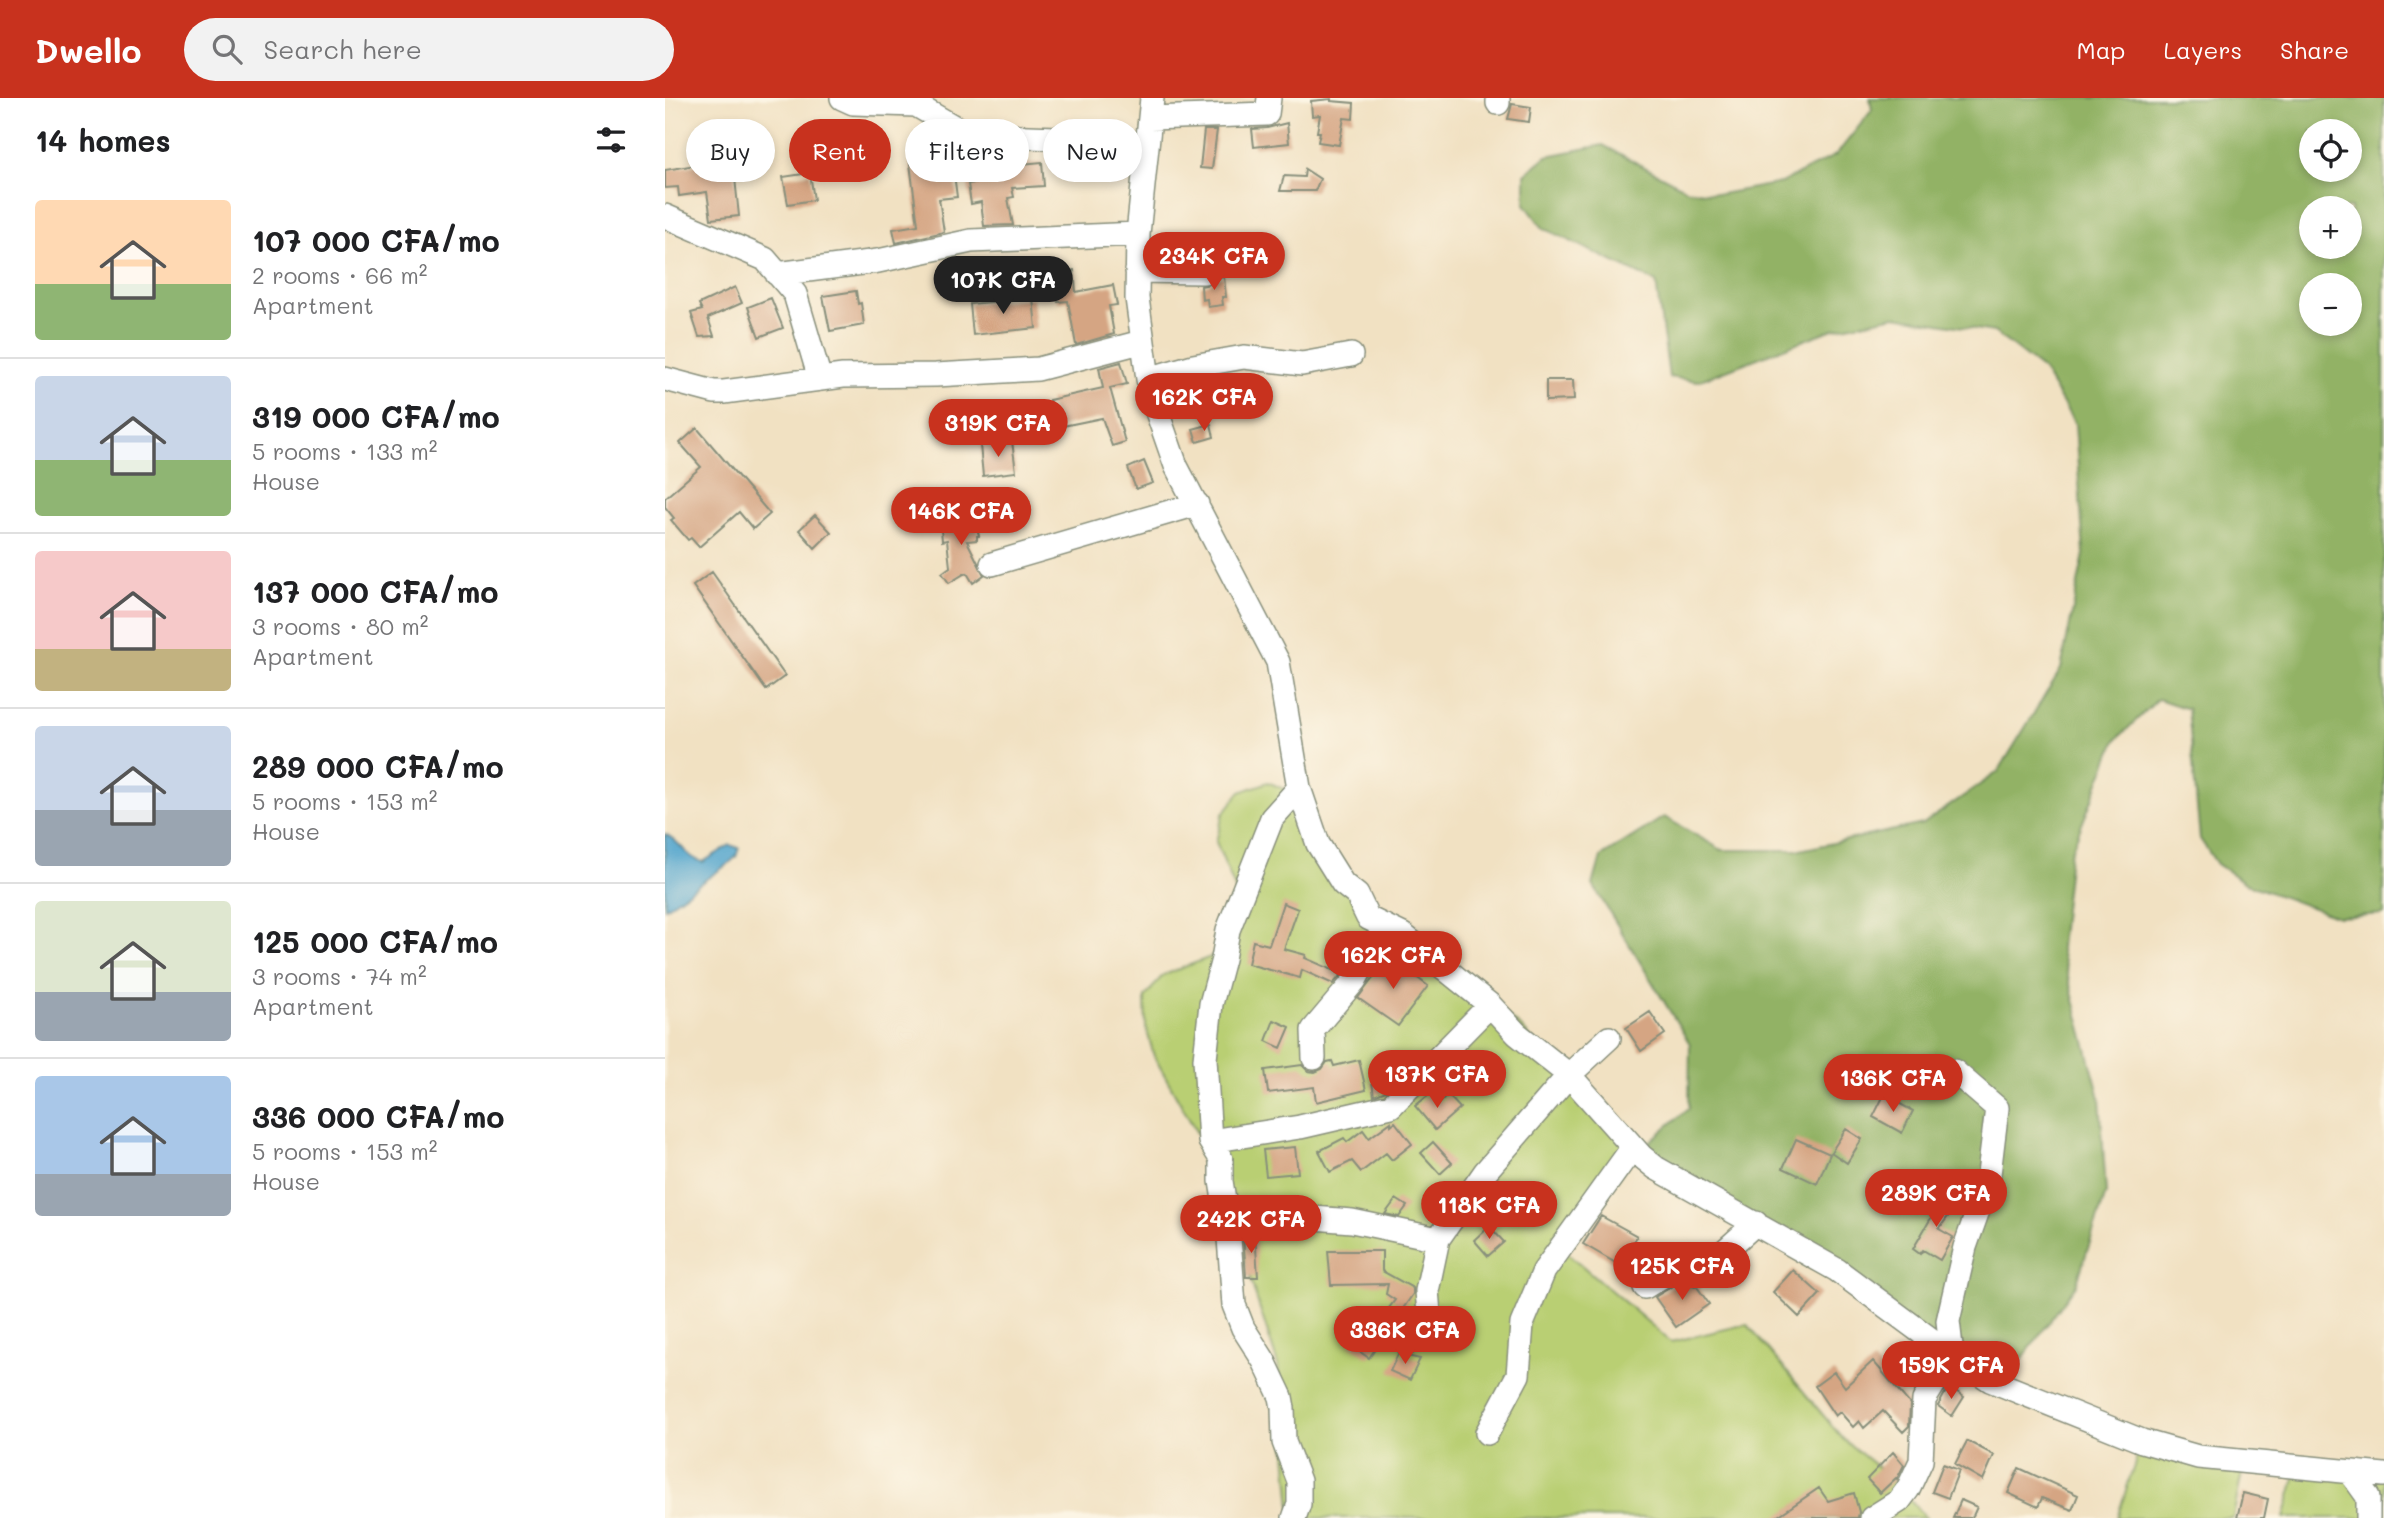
<!DOCTYPE html>
<html lang="en">
<head>
<meta charset="utf-8">
<style>
  :root { --surface:#fff; --page:#f2f2f2; --text:#202124; --muted:#757577; --line:#e0e0e0; --accent:#c8321e }
  body { margin:0; font-family:Mali,sans-serif; background:var(--page); color:var(--text); height:100vh; display:flex; flex-direction:column; font-size:26px; white-space:nowrap }
  * { box-sizing:border-box; margin:0 }
  p { font-size:23px; color:var(--muted) }
  .icon { flex:none; width:38px; height:38px; fill:none; stroke:currentColor; stroke-width:2; stroke-linecap:round; stroke-linejoin:round }
  .map { position:relative; flex:1; overflow:hidden }
  .panel { display:flex; flex-direction:column; background:var(--surface); width:665px }
  .panel>* { flex:none }
  .guide { position:absolute; left:21px; top:21px; width:665px; height:63px; display:flex; gap:14px }
  .tools { position:absolute; left:1634px; top:21px; display:grid; gap:14px }
  .tools a { display:grid; place-items:center; width:63px; height:63px; border-radius:50%; background:var(--surface); box-shadow:0 4px 10px #0003; font-size:35px }
  .price { position:absolute; translate:-50% -60px; padding:0 16px; border-radius:24px; background:var(--accent); color:#fff; font-size:23px; line-height:46px; filter:drop-shadow(0 2px 4px #0008) }
  .price::after { content:''; position:absolute; left:50%; top:42px; width:21px; height:16px; margin-left:-10px; background:inherit; clip-path:polygon(0 0,100% 0,50% 100%) }
  .price.selected { background:#222; color:#fff }
  ul { padding:0; list-style:none }
  li { display:flex; align-items:center; gap:21px; height:175px; padding:0 35px }
  li+li { border-top:2px solid var(--line) }
  li span { display:grid; place-items:center; flex:none; width:196px; height:140px; border-radius:7px; color:#555 }
  li>.icon { margin-inline-start:auto }
  span .icon { width:84px; height:84px; fill:#fffc; stroke-width:1 }
  li b { font-size:30px }
  h2 { display:flex; justify-content:space-between; align-items:center; height:84px; padding:0 35px; font-size:30px }
  .tag { padding:0 24px; border-radius:32px; background:var(--surface); box-shadow:0 4px 10px #0003; font-size:24px; line-height:63px }
  .tag.selected { background:var(--accent); color:#fff }
  header { display:flex; align-items:center; gap:42px; box-sizing:border-box; height:98px; padding:0 35px; background:var(--accent); color:#fff }
  header strong { font-size:33px }
  nav { display:flex; gap:38px; margin-inline-start:auto; font-size:24px }
  .search { width:490px; height:63px; background:var(--page); display:flex; align-items:center; gap:18px; box-sizing:border-box; padding:0 24px; border-radius:38px; color:var(--muted); font-size:26px }
  main { display:flex; flex:1; min-height:0 }
  .map>svg:first-child { display:block }
  .green { fill:#b9cf73; stroke:#6c8654; stroke-width:2 }
  .forest { fill:#92b265; stroke:#58784c; stroke-width:2; fill-rule:evenodd }
  .water { fill:#52a5cd; stroke:#387180; stroke-width:2 }
  .building { fill:#d5a583 }
  .lines { fill:none; stroke-linecap:round; stroke-linejoin:round }
  .minor-casing { stroke:#888f7b; stroke-width:26 }
  .minor { stroke:#fff; stroke-width:23 }
</style>
</head>
<body>
<header>
<strong>Dwello</strong>
<div class="search"><svg class="icon" aria-label="search" viewBox="0 0 24 24"><circle cx="10" cy="10" r="6"/><path d="M15 15l6 6"/></svg>Search here</div>
<nav><a>Map</a><a>Layers</a><a>Share</a></nav>
</header>
<main>
<section class="panel">
<h2>14 homes<svg class="icon" aria-label="filters" viewBox="0 0 24 24"><path d="M4 7h16M4 17h16"/><circle cx="9" cy="7" r="2"/><circle cx="15" cy="17" r="2"/></svg></h2>
<ul>
<li><span style="background:linear-gradient(#ffd9b3 60%,#8fb573 0)"><svg class="icon" aria-label="home" viewBox="0 0 24 24"><path d="M3 11l9-7 9 7M6 9v11h12V9"/></svg></span><div><b>107 000 CFA/mo</b><p>2 rooms · 66 m²</p><p>Apartment</p></div></li>
<li><span style="background:linear-gradient(#c9d6e8 60%,#8fb573 0)"><svg class="icon" aria-label="home" viewBox="0 0 24 24"><path d="M3 11l9-7 9 7M6 9v11h12V9"/></svg></span><div><b>319 000 CFA/mo</b><p>5 rooms · 133 m²</p><p>House</p></div></li>
<li><span style="background:linear-gradient(#f6c9c9 70%,#c2b280 0)"><svg class="icon" aria-label="home" viewBox="0 0 24 24"><path d="M3 11l9-7 9 7M6 9v11h12V9"/></svg></span><div><b>137 000 CFA/mo</b><p>3 rooms · 80 m²</p><p>Apartment</p></div></li>
<li><span style="background:linear-gradient(#c9d6e8 60%,#9aa5b1 0)"><svg class="icon" aria-label="home" viewBox="0 0 24 24"><path d="M3 11l9-7 9 7M6 9v11h12V9"/></svg></span><div><b>289 000 CFA/mo</b><p>5 rooms · 153 m²</p><p>House</p></div></li>
<li><span style="background:linear-gradient(#dfe7d0 65%,#9aa5b1 0)"><svg class="icon" aria-label="home" viewBox="0 0 24 24"><path d="M3 11l9-7 9 7M6 9v11h12V9"/></svg></span><div><b>125 000 CFA/mo</b><p>3 rooms · 74 m²</p><p>Apartment</p></div></li>
<li><span style="background:linear-gradient(#a9c7e8 70%,#9aa5b1 0)"><svg class="icon" aria-label="home" viewBox="0 0 24 24"><path d="M3 11l9-7 9 7M6 9v11h12V9"/></svg></span><div><b>336 000 CFA/mo</b><p>5 rooms · 153 m²</p><p>House</p></div></li>
</ul>
</section>
<div class="map">
<svg width="1719" height="1420" viewBox="0 0 1719 1420">
  <rect width="100%" height="100%" fill="#fcf5e5"/>
  <filter id="ink" filterUnits="userSpaceOnUse"><feTurbulence type="fractalNoise" baseFrequency=".0143" numOctaves="2"/><feDisplacementMap in="SourceGraphic" scale="14" xChannelSelector="R" yChannelSelector="G"/><feConvolveMatrix kernelMatrix="1 2 1 2 8 2 1 2 1" color-interpolation-filters="sRGB"/></filter>
  <filter id="wash" filterUnits="userSpaceOnUse"><feTurbulence type="fractalNoise" baseFrequency=".00686" numOctaves="4" result="noise"/><feDisplacementMap in="SourceGraphic" scale="28" xChannelSelector="R" yChannelSelector="G"/><feGaussianBlur stdDeviation="1.57" result="paint"/><feColorMatrix in="noise" values="0 0 0 0 0 0 0 0 0 0 0 0 0 0 0 0 0 1.4 0 .05"/><feComposite in="paint" operator="in"/></filter>
  <g filter="url(#wash)">
    <rect width="100%" height="100%" fill="#f1e1c2"/>
    <!-- green -->
    <path class="green" d="M603 684 630 696 654 737 690 792 729 831 856 929 969 1057 900 1153 1006 1244 1082 1226 1178 1341 1221 1376 1261 1420H627L613 1267 547 1062 489 958 481 929 480 899 498 877 554 856 575 803 551 744 558 716 575 694Z
      M1477 1343 1580 1359 1568 1420H1452Z
      M1634 1366 1719 1376V1420H1619Z"/>
    <!-- forest -->
    <path class="forest" d="M1205 0H1719V816L1673 819 1582 786 1552 766 1535 741 1523 611 1493 601 1451 642 1405 756 1395 849 1435 1000 1441 1095 1411 1187 1331 1297 1181 1183 969 1057 1024 1010 1025 946 928 787 936 759 999 719 1057 752H1135L1258 726 1333 674 1396 571 1419 456 1410 326 1378 272 1329 234 1230 218 1168 231 1033 283 1004 279 991 184 878 130 860 106V76L882 58 938 47 1023 92 1056 96 1116 85 1171 57 1207 12ZM1647 33H1685V72H1647ZM1647 110H1685V149H1647ZM1647 187H1685V226H1647Z"/>
    <!-- water -->
    <path class="water" d="M0 736C16 743 21 761 38 764L65 747 74 750 71 759 63 766 0 810Z"/>
    <g id="blocks">
      <!-- building -->
      <path class="building" d="M666 1V3L689 5 688 21 679 20 674 47 653 44 655 34H652L655 17 647 18 646 3Z
        M847 6 866 9 864 24 843 21Z
        M622 25 624 45 589 49 587 31 602 30Z
        M539 32H552L547 71 535 70Z
        M286 53 292 99 274 101 279 134 231 145 228 131 253 127 244 58Z
        M68 61 74 118 46 121 42 94 14 98 13 89 0 90V72Z
        M377 64 379 88 347 90 349 99 343 100 348 127 319 128 316 104 306 106 303 86 327 82 326 77 347 74 346 67Z
        M640 71 655 81 650 93H615L619 78 639 79Z
        M145 75 149 102 123 106 118 79Z
        M409 172 411 194 448 187 452 207 444 208 449 236 411 247 403 203 393 204 388 174Z
        M559 179 561 199H557L558 207 543 209 542 201 537 202 536 188 545 186 551 180Z
        M70 189 77 205 43 220 49 238 34 239 26 215 37 212 34 206Z
        M191 193 193 206 196 205 199 227 165 233 158 198Z
        M106 200 118 230 94 239 83 209Z
        M368 200 371 230 308 237 305 206Z
        M456 264 462 286 445 290 460 344 447 348 437 320 393 329 384 302 438 290 434 270Z
        M881 282H908L909 302 881 303Z
        M546 326 549 339 532 344 528 331Z
        M32 330 105 416 88 431 74 414 34 449 26 440 23 442 6 422 9 420 0 409V400L36 369 15 345Z
        M347 343 351 374 318 378 315 347Z
        M479 363 488 385 471 391 463 370Z
        M308 414 314 438H312V442L302 443 319 477 308 485 302 475 299 476 284 485 277 475 285 469 282 442 277 443 276 430H280L279 424 283 423V417Z
        M150 417 166 434 150 450 134 432Z
        M47 474 120 578 101 592 28 488Z
        M618 805 633 811 619 851 641 857 640 860 677 876 668 886 637 872 635 880 583 866 588 843 604 847Z
        M725 858 733 864 735 860 750 878 763 888 733 928 693 900Z
        M985 914 1000 936 976 953 961 930Z
        M609 922 625 929 616 950 601 943Z
        M694 962 701 992 651 1004 649 989 603 995 600 972 637 967 643 973 650 974 657 971 662 964 667 963 669 968Z
        M719 982 721 993 709 998 707 984Z
        M768 994 776 1004 783 997 795 1010 770 1032 750 1008Z
        M1219 997 1248 1013 1237 1035 1208 1019Z
        M726 1024V1027L730 1024 747 1046 727 1062 721 1055 696 1074 687 1063 665 1074 654 1053 679 1040 682 1044 698 1032 704 1040Z
        M1181 1031 1197 1041 1182 1065 1166 1054Z
        M1131 1041 1165 1056 1152 1086 1118 1070Z
        M768 1044 787 1065 775 1076 756 1055Z
        M630 1049 633 1075 601 1078 598 1052Z
        M1273 1095 1291 1108 1274 1131 1288 1139 1275 1162 1258 1152 1255 1156 1248 1151 1270 1113 1263 1108Z
        M731 1101 742 1108 734 1119 720 1116Z
        M936 1118 972 1138 956 1168 918 1146Z
        M824 1128 839 1144 823 1158 809 1142Z
        M590 1135 593 1179H581L578 1136Z
        M663 1153H717V1173L748 1190V1196L704 1260 685 1247 693 1235 698 1238 710 1220 714 1223 730 1202 721 1196 723 1186 666 1187Z
        M1128 1172 1155 1196 1134 1219 1108 1194Z
        M1017 1182 1032 1189 1044 1206 1011 1229 990 1199Z
        M733 1256 755 1261 745 1282 725 1273Z
        M1208 1263 1245 1306 1244 1328 1238 1334 1218 1313 1199 1330 1194 1323 1188 1329 1175 1314 1170 1318 1150 1288 1169 1274 1180 1289Z
        M1284 1288 1299 1299 1287 1318 1273 1308Z
        M1302 1343 1329 1357 1318 1382 1290 1366Z
        M1228 1354 1239 1367 1232 1381 1231 1380 1215 1395 1202 1381Z
        M1278 1366 1294 1372 1283 1400 1267 1394Z
        M1354 1370 1413 1397 1407 1412 1377 1400 1373 1409 1343 1395Z
        M1154 1390 1163 1403 1189 1395 1194 1414 1193 1420H1110Z
        M1578 1395 1603 1401 1599 1420H1572Z
        M1296 1402 1312 1409 1307 1420H1288Z"/>
    </g>
  </g>
  <g filter="url(#ink)">
    <use href="#blocks" fill-opacity="0" stroke="#888f7b" stroke-width="2"/>
    <g class="lines">
      <defs>
        <path id="minor" d="M177 0 188 5 251 7 303 37 392 40 481 57
          M487 0 473 136 472 200 483 281 490 308 511 368 613 564 634 690 653 746 678 786 692 797 703 820 738 837 825 907 852 936 904 977 976 1058 991 1070 1172 1172 1287 1257 1325 1282 1477 1343 1533 1359 1719 1377
          M833 0V5
          M485 20 602 16 604 0
          M0 118 100 161 130 196 155 281
          M472 173 539 174
          M112 176 213 163 306 143 473 136
          M0 281 49 294H59L178 278 271 277 373 271 476 244
          M483 281 528 268 579 259 637 266 686 257
          M327 466 532 406
          M649 960 648 932 690 882 720 828
          M545 1043 635 1029 726 1008 825 907
          M560 1113 687 1123 773 1141
          M980 1189 1017 1166 1034 1176 1091 1125
          M742 1245 764 1215 762 1193 773 1141 820 1074 904 977 944 940
          M822 1335 853 1277 857 1226 879 1173 968 1049
          M1685 1374 1703 1399V1420
          M629 1420 634 1406V1383L619 1344 618 1310 616 1299 599 1263 578 1230 569 1207 563 1127 556 1083V1061L545 1043 540 961 546 906 558 861 563 832 607 720 634 690
          M1207 1420 1234 1403 1243 1391 1256 1363 1259 1302 1287 1257 1283 1223 1300 1149 1323 1084 1332 1010 1289 973"/>
      </defs>
      <!-- minor casing -->
      <use href="#minor" class="minor-casing"/>
      <!-- minor -->
      <use href="#minor" class="minor"/>
    </g>
  </g>
</svg>
<div class="tools">
<a><svg class="icon" aria-label="locate" viewBox="0 0 24 24"><circle cx="12" cy="12" r="6"/><path d="M12 2v4M12 18v4M2 12h4M18 12h4"/></svg></a>
<a>+</a>
<a>−</a>
</div>
<b class="price" style="left:549px;top:194px">234K CFA</b>
<b class="price selected" style="left:338px;top:218px">107K CFA</b>
<b class="price" style="left:539px;top:335px">162K CFA</b>
<b class="price" style="left:333px;top:361px">319K CFA</b>
<b class="price" style="left:296px;top:449px">146K CFA</b>
<b class="price" style="left:728px;top:893px">162K CFA</b>
<b class="price" style="left:772px;top:1012px">137K CFA</b>
<b class="price" style="left:1228px;top:1016px">136K CFA</b>
<b class="price" style="left:1271px;top:1131px">289K CFA</b>
<b class="price" style="left:824px;top:1143px">118K CFA</b>
<b class="price" style="left:586px;top:1157px">242K CFA</b>
<b class="price" style="left:1017px;top:1204px">125K CFA</b>
<b class="price" style="left:740px;top:1268px">336K CFA</b>
<b class="price" style="left:1286px;top:1303px">159K CFA</b>
<div class="guide">
<a class="tag">Buy</a>
<a class="tag selected">Rent</a>
<a class="tag">Filters</a>
<a class="tag">New</a>
</div>
</div>
</main>
</body>
</html>
